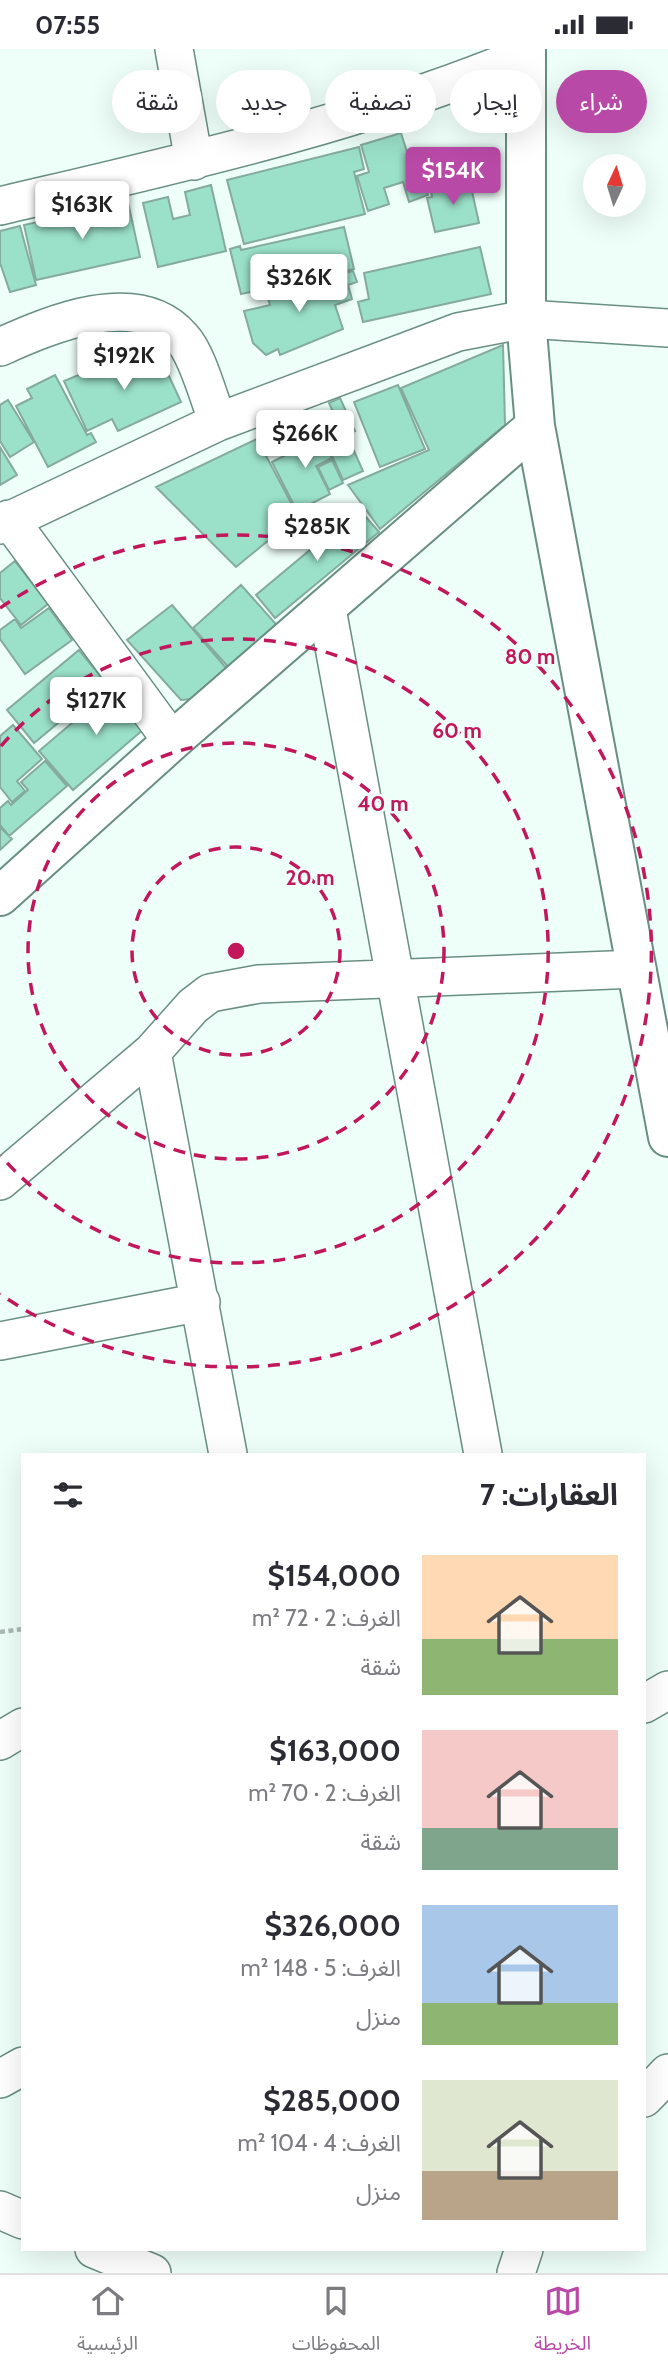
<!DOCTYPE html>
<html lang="ar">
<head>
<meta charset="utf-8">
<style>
  :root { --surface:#fff; --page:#f7f7f7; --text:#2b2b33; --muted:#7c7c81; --line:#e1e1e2; --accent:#b849a6 }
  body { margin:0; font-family:Cabin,"Noto Sans Arabic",sans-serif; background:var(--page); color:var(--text); direction:rtl; height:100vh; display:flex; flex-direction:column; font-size:26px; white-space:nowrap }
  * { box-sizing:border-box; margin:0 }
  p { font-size:23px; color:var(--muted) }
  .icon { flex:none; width:38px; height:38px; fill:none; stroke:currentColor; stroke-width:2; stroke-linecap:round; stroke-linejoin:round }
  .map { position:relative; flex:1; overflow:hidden; direction:ltr }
  .details { position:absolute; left:21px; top:1404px; width:625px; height:798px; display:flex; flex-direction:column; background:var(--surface); border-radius:0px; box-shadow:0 7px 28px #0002; direction:rtl }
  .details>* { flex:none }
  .guide { position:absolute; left:21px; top:21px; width:626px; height:63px; direction:rtl; display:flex; gap:14px }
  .needle { width:46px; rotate:4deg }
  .tools { position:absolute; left:583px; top:105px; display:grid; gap:14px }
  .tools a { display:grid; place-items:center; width:63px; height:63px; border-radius:50%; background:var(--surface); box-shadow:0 7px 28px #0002; font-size:35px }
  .price { position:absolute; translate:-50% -60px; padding:0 16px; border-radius:7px; background:#fff; color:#222; font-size:23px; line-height:46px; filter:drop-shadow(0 2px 4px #0008) }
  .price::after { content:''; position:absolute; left:50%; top:42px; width:21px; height:16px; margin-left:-10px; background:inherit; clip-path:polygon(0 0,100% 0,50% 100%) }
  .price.on { background:var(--accent); color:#fff }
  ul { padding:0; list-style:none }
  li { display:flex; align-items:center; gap:21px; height:175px; padding:0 28px }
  li span { display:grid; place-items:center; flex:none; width:196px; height:140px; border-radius:0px; color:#555 }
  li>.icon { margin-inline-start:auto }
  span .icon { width:84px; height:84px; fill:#fffc; stroke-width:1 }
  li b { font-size:30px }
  h2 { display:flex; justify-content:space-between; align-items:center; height:84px; padding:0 28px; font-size:30px }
  .chip { padding:0 24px; border-radius:32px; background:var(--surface); box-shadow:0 7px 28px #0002; font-size:24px; line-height:63px }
  .chip.on { background:var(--accent); color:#fff }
  .status { display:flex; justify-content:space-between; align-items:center; height:49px; padding:0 35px; background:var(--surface); direction:ltr }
  .status svg { height:19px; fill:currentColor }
  .dock { display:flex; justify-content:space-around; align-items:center; height:98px; border-top:2px solid var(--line); background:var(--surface); font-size:19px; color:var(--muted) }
  .dock a { display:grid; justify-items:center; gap:4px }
  .dock .on { color:var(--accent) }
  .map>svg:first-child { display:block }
  .building { fill:#9be1c9; stroke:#84ab9d; stroke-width:2 }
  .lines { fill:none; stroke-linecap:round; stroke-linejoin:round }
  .street-casing { stroke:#698f82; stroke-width:40 }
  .secondary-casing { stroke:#698f82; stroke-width:42 }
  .path { stroke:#aabab4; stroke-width:4.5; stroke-dasharray:5 3.5; stroke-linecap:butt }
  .street { stroke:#fff; stroke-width:37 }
  .secondary { stroke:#fff; stroke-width:38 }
  .ring { fill:none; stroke:#c2185b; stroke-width:3.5; stroke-dasharray:12 9 }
  .centre { fill:#c2185b; stroke:#eefef8; stroke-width:3.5 }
  .ring-label { font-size:21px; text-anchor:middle; font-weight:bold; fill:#c2185b; stroke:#eefef8; stroke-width:5; stroke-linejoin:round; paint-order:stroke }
</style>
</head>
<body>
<div class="status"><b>07:55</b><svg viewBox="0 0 49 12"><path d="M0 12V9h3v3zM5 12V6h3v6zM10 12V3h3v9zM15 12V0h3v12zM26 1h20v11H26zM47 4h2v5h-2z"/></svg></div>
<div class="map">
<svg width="668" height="2224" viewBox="0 0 668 2224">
  <rect width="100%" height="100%" fill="#eefef8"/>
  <!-- building -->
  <path class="building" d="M401 84 409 109 416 107 428 146 409 153 403 133 384 139 389 155 368 162 357 127 369 123 361 96Z
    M359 98 364 120 354 123 365 165 244 195 227 131Z
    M470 133 479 174 435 183 427 149 432 148 431 141Z
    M211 136 226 202 158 218 143 154 168 148 173 170 190 166 185 143Z
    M128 153 140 208 36 231 24 176Z
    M20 177 36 236 10 243 0 214V182Z
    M344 178 354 220 241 245 230 200 240 197 241 201Z
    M480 198 491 245 363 273 358 253 369 250 364 224Z
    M353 222 357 233 348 236 352 250 335 256 343 280 280 306 278 300 266 306 253 294 244 262 270 256 266 243Z
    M503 296 505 376 380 480 348 436 429 401 401 339Z
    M156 299 181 353 118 382 112 370 87 382 64 332 93 320 96 326Z
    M55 326 87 386 91 384 96 393 48 418 16 357 32 349 27 340Z
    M398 336 425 400 380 418 354 353Z
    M340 349 355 382 344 387 329 354Z
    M8 351 34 393 10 408 0 392V356Z
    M323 381 328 391 334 388 337 394 327 400 332 409 316 417 330 445 297 462 272 413 290 404 288 399Z
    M257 390 298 467 236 518 156 438Z
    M349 391 363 422 343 431 329 400Z
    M0 398 17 426 0 436Z
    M332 411 343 434 329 441 318 418Z
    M359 460 379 483 275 569 256 546Z
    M15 512 48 555 21 576 0 549V524Z
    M241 536 283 583 231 621 193 579Z
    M172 556 233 627 204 649 181 651 127 591Z
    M49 559 72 591 25 625 0 590V581L15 570 21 579Z
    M79 601 106 634 34 694 7 661Z
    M119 634 152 673 73 741 39 702Z
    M13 676 42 710 17 732 25 742 12 753 0 738V687Z
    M45 712 67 737 9 787 0 776V759L8 752 11 756 28 741 21 733Z
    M0 778 12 790 0 801Z"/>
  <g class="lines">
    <defs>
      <path id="street" d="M174 0 194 112
        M0 157C178 115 356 76 525 6
        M0 298C49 276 138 237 182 289 198 306 209 351 218 373
        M9 470 172 692
        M0 476 218 373 458 283 526 270 668 279
        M327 560 483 1405
        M152 1003 228 1405
        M0 1132 152 1003 193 957 210 944 259 935 637 920
        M0 1292 201 1253
        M644 1655 668 1641
        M0 1692 23 1678
        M0 2030 23 2017
        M644 2049 668 2024
        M0 2161 23 2171
        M94 2200 152 2224
        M516 2224 524 2200"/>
      <path id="secondary" d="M526 0V270L535 377 668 1088
        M0 847 172 692 535 377"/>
    </defs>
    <!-- street casing -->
    <use href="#street" class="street-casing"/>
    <!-- secondary casing -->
    <use href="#secondary" class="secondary-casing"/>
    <!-- path -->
    <path class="path" d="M0 1583 23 1580"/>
    <!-- street -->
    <use href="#street" class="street"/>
    <!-- secondary -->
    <use href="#secondary" class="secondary"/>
  </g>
  <!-- distance rings -->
  <g class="ring">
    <circle cx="236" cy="902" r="104"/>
    <circle cx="236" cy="902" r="208"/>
    <path d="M1 697A312 312 0 1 1 1 1107"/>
    <path d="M0 559A416 416 0 1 1 0 1245"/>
  </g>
  <circle cx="236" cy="902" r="10" class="centre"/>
  <g class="ring-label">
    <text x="530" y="615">80 m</text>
    <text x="457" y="689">60 m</text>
    <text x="383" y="762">40 m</text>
    <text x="310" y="836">20 m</text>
  </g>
</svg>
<div class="tools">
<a><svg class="needle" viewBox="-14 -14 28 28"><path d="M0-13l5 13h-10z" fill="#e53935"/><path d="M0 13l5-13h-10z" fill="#7c7c81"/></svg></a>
</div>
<b class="price on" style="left:453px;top:158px">$154K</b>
<b class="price" style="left:82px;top:192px">$163K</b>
<b class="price" style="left:299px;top:265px">$326K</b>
<b class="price" style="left:124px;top:343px">$192K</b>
<b class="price" style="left:305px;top:421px">$266K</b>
<b class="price" style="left:317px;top:514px">$285K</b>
<b class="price" style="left:96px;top:688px">$127K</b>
<div class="guide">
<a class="chip on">شراء</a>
<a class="chip">إيجار</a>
<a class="chip">تصفية</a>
<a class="chip">جديد</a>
<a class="chip">شقة</a>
</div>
<section class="details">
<h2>العقارات: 7<svg class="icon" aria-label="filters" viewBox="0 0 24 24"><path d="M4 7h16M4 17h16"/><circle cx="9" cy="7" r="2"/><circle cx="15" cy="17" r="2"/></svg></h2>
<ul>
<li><span style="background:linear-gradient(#ffd9b3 60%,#8fb573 0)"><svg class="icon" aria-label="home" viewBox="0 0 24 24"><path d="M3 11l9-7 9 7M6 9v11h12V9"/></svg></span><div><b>$154,000</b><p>الغرف: 2 · 72 m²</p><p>شقة</p></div></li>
<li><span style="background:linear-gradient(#f6c9c9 70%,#7fa58c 0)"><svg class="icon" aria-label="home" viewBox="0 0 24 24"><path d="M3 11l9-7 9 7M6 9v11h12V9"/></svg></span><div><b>$163,000</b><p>الغرف: 2 · 70 m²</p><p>شقة</p></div></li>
<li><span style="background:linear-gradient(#a9c7e8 70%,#8fb573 0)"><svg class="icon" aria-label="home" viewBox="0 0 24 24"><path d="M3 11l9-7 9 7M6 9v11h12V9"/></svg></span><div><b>$326,000</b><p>الغرف: 5 · 148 m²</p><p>منزل</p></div></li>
<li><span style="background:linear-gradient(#dfe7d0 65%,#b9a48a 0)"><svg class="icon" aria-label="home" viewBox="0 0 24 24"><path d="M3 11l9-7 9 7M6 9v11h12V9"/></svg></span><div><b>$285,000</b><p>الغرف: 4 · 104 m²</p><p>منزل</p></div></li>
</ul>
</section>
</div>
<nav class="dock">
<a class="on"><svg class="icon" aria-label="map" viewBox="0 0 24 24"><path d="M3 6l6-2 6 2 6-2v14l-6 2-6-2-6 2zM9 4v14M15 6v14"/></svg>الخريطة</a>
<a><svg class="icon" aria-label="saved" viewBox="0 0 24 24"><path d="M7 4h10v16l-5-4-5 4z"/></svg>المحفوظات</a>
<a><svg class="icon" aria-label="home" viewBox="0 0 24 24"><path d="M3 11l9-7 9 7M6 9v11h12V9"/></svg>الرئيسية</a>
</nav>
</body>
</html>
